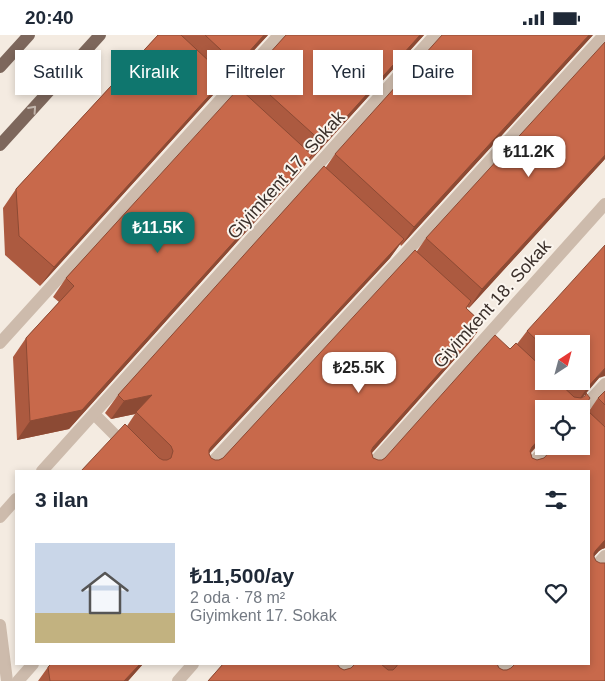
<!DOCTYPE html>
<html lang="tr">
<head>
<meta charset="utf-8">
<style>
  :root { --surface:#fff; --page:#f2f2f3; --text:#1f2937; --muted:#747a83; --accent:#0f766e }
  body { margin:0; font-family:Arial,sans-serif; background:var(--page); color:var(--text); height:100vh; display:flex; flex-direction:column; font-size:19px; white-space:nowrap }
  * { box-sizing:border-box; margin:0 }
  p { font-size:16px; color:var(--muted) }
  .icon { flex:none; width:28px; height:28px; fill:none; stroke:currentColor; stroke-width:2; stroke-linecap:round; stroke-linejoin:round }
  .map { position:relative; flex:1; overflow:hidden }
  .details { position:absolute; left:15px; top:435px; width:575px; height:195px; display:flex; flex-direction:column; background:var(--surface); border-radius:0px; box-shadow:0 2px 8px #0003 }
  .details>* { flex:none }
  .guide { position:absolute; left:15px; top:15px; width:575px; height:45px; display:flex; gap:10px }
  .needle { width:32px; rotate:36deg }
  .fabs { position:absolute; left:535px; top:300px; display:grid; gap:10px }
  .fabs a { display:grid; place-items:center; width:55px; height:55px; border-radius:0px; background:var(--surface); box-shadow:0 2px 8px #0003; font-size:25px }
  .price { position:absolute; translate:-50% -42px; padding:0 11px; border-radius:10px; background:#fff; color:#222; font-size:16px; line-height:32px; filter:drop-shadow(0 1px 2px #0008) }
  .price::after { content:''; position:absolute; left:50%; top:30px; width:15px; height:11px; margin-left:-8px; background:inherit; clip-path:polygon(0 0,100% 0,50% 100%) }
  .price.selected { background:var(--accent); color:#fff }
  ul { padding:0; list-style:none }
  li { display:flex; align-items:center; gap:15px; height:125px; padding:0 20px }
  li span { display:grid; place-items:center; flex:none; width:140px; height:100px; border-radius:0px; color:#555 }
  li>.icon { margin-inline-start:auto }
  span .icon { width:60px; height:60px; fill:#fffc; stroke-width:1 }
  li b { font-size:21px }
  h2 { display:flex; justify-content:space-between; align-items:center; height:60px; padding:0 20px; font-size:21px }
  .chip { padding:0 18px; border-radius:0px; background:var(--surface); box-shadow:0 2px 8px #0003; font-size:18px; line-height:45px }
  .chip.selected { background:var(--accent); color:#fff }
  .status { display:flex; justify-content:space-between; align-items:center; height:35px; padding:0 25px; background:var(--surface); direction:ltr }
  .status svg { height:14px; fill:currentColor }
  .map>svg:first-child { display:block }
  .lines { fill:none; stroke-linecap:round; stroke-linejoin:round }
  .pedestrian { stroke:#cdbbac; stroke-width:12 }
  .minor { stroke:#cdbbac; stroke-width:12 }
  .primary { stroke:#7d675c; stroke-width:12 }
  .wall { fill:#ac5a40; fill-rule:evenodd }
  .shaded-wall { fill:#8c4a34 }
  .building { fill:#c8694b; stroke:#8c4a34; fill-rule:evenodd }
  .oneway { stroke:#c2b5ac }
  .labels { text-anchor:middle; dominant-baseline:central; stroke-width:4; stroke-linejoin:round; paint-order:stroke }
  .street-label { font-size:18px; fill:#3b302b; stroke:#fbf5ee }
</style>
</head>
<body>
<div class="status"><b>20:40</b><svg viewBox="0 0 49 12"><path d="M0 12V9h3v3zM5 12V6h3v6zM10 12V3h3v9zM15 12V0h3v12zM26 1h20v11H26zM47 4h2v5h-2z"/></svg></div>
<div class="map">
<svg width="605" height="646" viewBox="0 0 605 646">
  <rect width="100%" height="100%" fill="#f4ebe1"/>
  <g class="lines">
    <!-- pedestrian -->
    <path class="pedestrian" d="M205 42 241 74
      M0 308 279 0
      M581 375 605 349
      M94 379 126 411
      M204 436 402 222 604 0
      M525 436 548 411
      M18 646 33 629
      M332 646 348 629"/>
    <!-- minor -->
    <path class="minor" d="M42 436 435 0
      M366 436 605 169
      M0 482 16 464
      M589 539 605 521
      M0 590 7 646
      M178 646 193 629
      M492 646 507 629"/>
    <!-- primary -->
    <path class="primary" d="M0 32 29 0
      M0 110 100 0"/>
  </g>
  <!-- wall -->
  <path class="wall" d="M158 0H268L224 48 223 47 213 60 40 251 5 220 3 173 16 154Z
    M286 0H424L310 126 309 125 299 138 69 394 17 405 13 322 26 303 59 267 53 262 66 243 240 54 249 41Z
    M593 0 401 211 400 209 390 223 209 418 211 423 215 425H219L223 423 417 216 426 203 605 124 469 273 468 272 466 273 483 289 470 307 372 418 373 423 378 425H382L385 423 510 314 517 309 527 296 599 343 582 363 586 369V373L589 376 598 363 605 356V513L602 514 599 516 594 521 605 646H208L223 629H338V630L340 633 344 635 351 633 355 629H497L499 633 503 635 589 629V436H81L127 391 135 379 111 384 105 378 118 360 326 132 335 119ZM544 309 581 346H544ZM544 374H581V411L537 425 532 423 531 418 542 405Z
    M143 629 128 646H38L48 632Z"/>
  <!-- shaded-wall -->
  <path class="shaded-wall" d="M264 0H268L224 48 237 30Z
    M420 0H424L310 126 323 108Z
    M589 0H593L401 211 414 192Z
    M226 42 213 60 40 251 54 232Z
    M312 120 299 138 69 394 17 405 30 386Z
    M605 120V124L469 273 482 254Z
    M404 204 390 223 198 430 211 412Z
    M483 289 470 307 360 431 373 412Z
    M605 333V341L599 343 574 372 587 353Z
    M152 360 135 379 111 384 124 366Z
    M544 399V405H542L519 430 532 412Z
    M605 505V513L602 514 599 516 589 527 596 515Z
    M140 629H143L128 646H124Z"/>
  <!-- building -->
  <path class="building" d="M158 0H181L226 42 54 232 19 201 16 154Z
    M205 0H264L237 30Z
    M286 0H420L323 108 249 41Z
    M442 0H589L414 192 335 119Z
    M605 7V120L482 254 426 203Z
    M239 53 312 120 82 375 30 386 26 303 74 251 66 243Z
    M324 131 404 204 211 412 209 415V419L211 423 215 425H219L223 423 415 215 471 266 466 273 483 289 373 412 371 416 373 423 378 425H382L385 423 495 300 510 314 516 308 544 334V346H557L574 362 581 363 585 361 586 358 590 363 586 369V373L588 376 605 392V505L596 515 594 518V522L596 526 600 528H605V646H208L223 629H337L340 633 344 635 351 633 355 629H381L388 635H393L396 632 398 629H497L499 633 503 635H507L511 633 515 629H589V436H81L125 389 159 423 163 425H167L171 423 173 416 171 411 136 377 152 360 124 366 118 360ZM544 374H581V411H555L544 423 537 425 532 423 530 416 532 412 544 399Z
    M605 210V333L587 353 585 349 581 346V309H544V312L527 296Z
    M605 356V370L598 363Z
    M51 629H140L124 646H50L48 632Z"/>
  <!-- one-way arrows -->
  <defs><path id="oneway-chevron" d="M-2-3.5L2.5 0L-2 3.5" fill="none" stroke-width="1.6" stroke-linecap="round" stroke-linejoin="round" transform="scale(1.25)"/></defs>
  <use class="oneway" href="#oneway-chevron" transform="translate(33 74) rotate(-48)"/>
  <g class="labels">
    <!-- street labels -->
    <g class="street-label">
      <text transform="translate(286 140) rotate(-48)">Giyimkent 17. Sokak</text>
      <text transform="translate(492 269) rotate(-48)">Giyimkent 18. Sokak</text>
    </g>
  </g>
</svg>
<div class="fabs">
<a><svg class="needle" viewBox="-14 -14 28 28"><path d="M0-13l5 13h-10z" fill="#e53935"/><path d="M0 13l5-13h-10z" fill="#747a83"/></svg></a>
<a><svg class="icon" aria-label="locate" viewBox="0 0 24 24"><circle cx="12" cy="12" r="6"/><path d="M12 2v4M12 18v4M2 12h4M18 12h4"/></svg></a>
</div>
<b class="price" style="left:529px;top:143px">₺11.2K</b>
<b class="price selected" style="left:158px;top:219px">₺11.5K</b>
<b class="price" style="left:359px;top:359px">₺25.5K</b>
<div class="guide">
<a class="chip">Satılık</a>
<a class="chip selected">Kiralık</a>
<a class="chip">Filtreler</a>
<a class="chip">Yeni</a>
<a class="chip">Daire</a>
</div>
<section class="details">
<h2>3 ilan<svg class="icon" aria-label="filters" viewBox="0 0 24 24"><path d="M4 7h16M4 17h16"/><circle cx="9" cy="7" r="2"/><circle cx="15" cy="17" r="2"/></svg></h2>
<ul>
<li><span style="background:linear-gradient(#c9d6e8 70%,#c2b280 0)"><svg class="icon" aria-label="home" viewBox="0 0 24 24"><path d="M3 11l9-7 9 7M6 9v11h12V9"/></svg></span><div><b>₺11,500/ay</b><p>2 oda · 78 m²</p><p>Giyimkent 17. Sokak</p></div><svg class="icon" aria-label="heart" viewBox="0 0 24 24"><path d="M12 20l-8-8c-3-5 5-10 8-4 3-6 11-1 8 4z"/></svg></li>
</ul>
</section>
</div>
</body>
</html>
